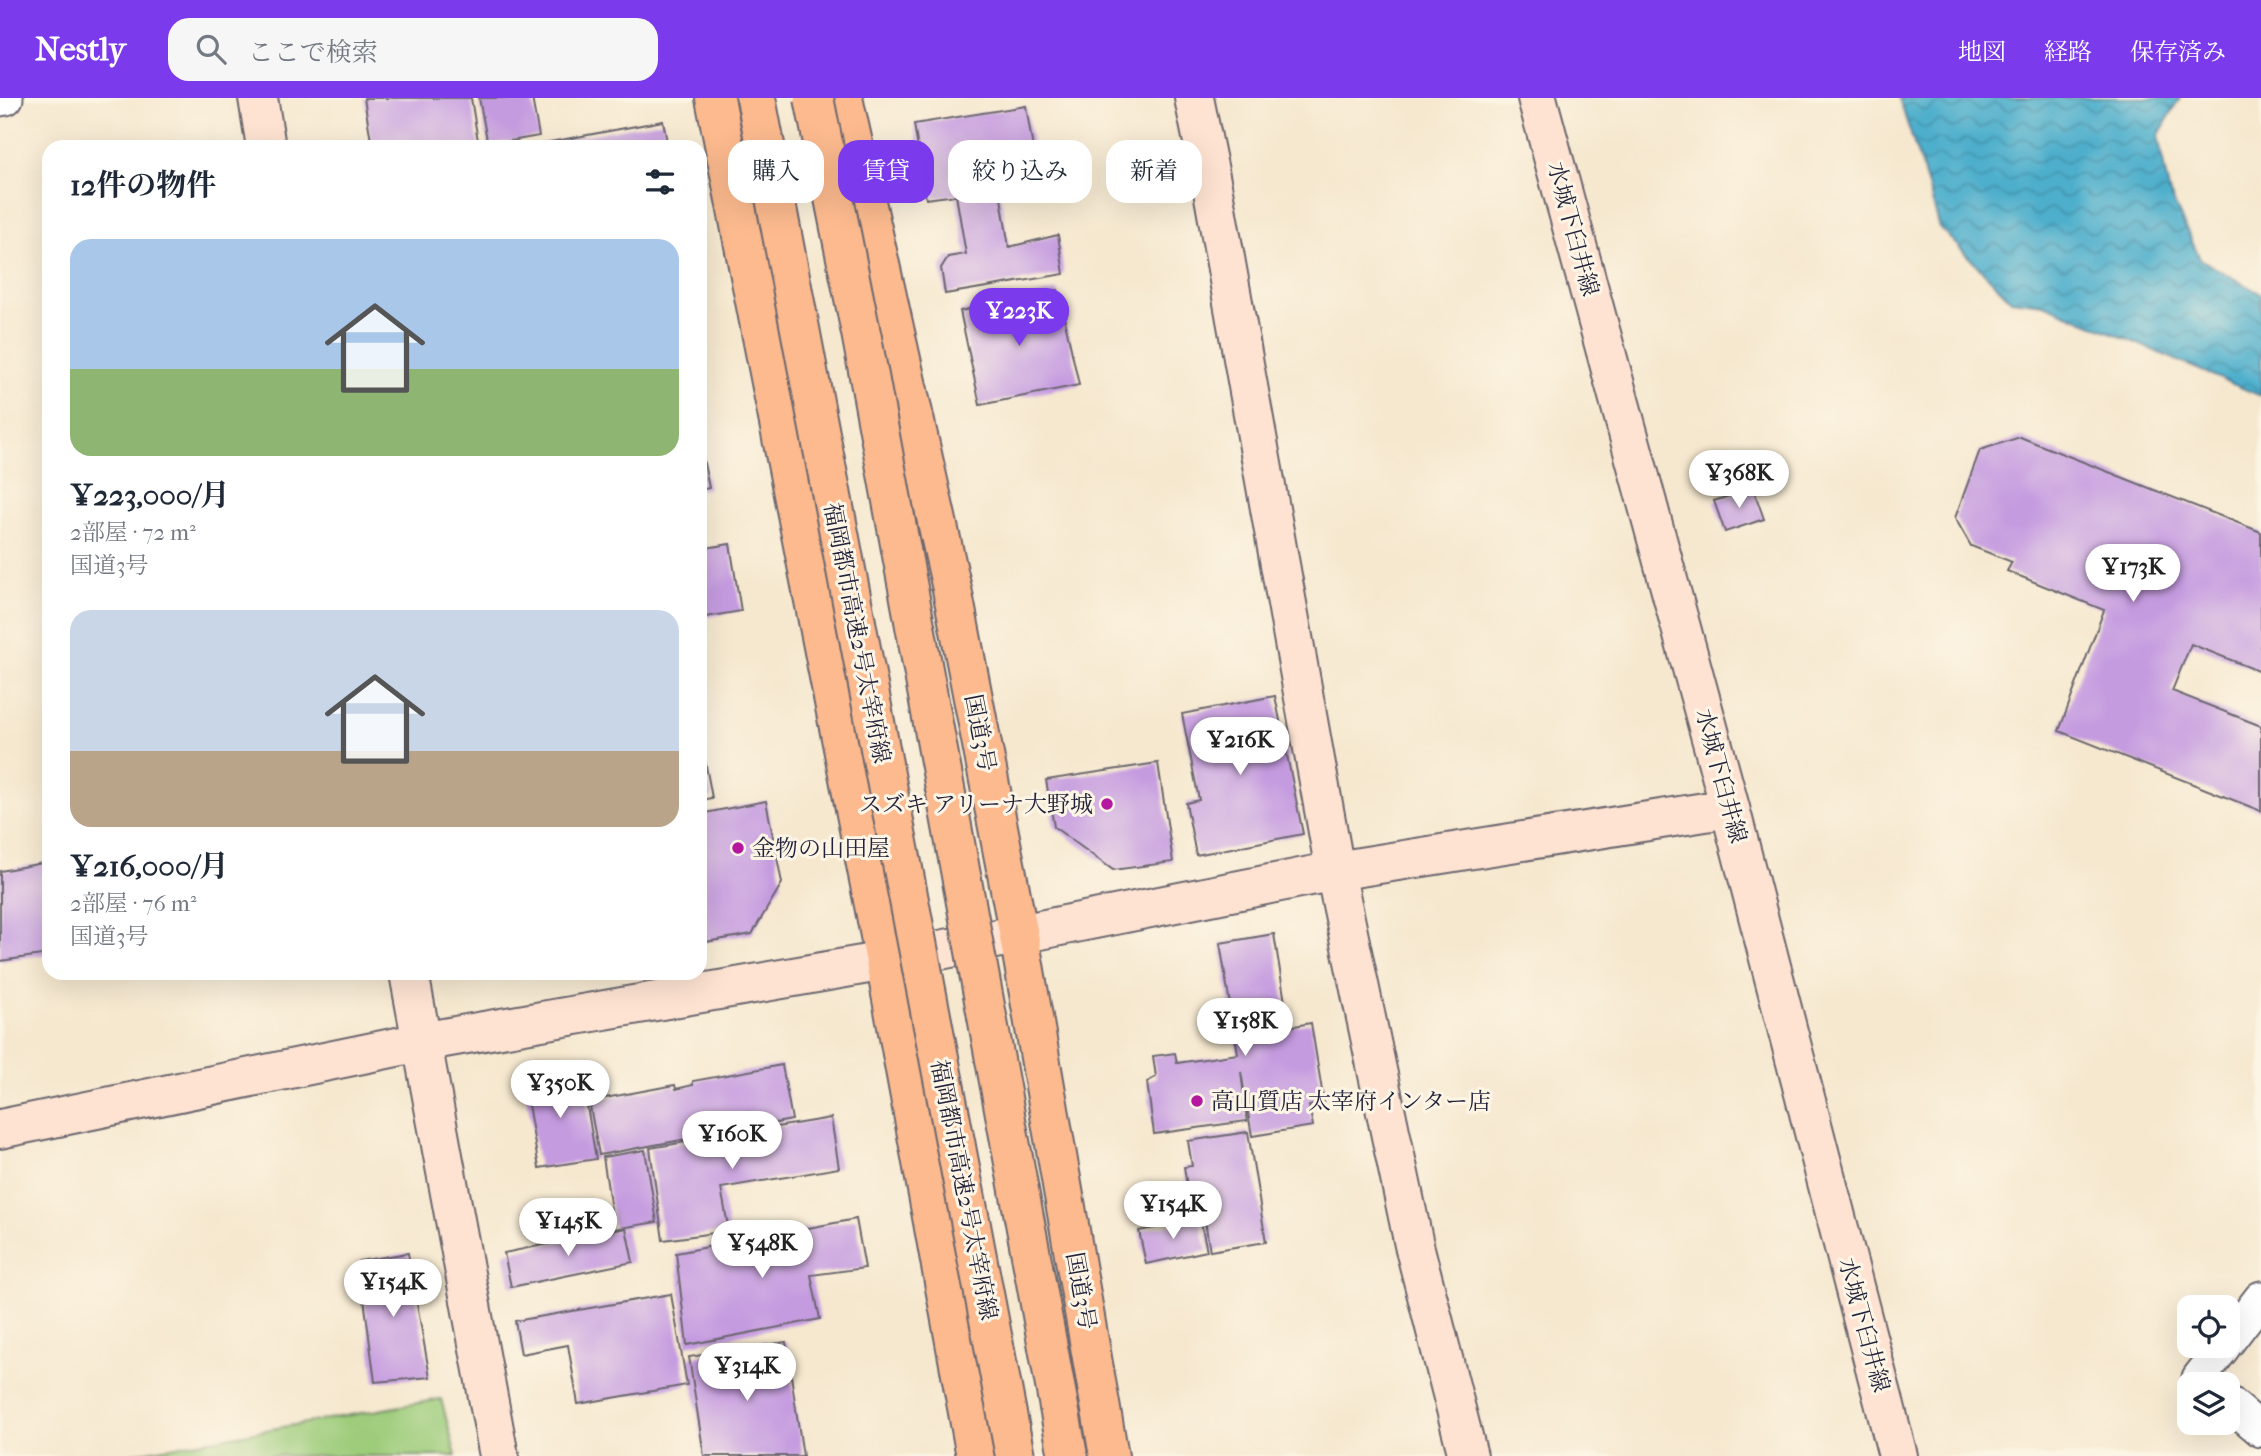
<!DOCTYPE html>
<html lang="ja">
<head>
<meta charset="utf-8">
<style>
  :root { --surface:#fff; --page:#f6f6f7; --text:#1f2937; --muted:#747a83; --accent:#7c3aed }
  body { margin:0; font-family:"IM FELL French Canon","Noto Serif JP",serif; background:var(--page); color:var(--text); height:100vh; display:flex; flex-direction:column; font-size:26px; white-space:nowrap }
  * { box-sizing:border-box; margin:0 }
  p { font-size:23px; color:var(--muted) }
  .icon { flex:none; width:38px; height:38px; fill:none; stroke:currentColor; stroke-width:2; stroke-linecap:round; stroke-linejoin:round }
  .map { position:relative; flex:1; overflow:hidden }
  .details { position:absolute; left:42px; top:42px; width:665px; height:840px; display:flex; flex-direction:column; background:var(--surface); border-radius:21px; box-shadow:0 7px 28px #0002 }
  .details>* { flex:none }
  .top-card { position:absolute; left:728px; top:42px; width:665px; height:63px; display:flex; gap:14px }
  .buttons { position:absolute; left:2177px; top:1197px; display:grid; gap:14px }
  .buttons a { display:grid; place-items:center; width:63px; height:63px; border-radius:14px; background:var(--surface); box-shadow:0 7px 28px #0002; font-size:35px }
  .price { position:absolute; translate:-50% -60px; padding:0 16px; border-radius:24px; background:#fff; color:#222; font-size:23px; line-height:46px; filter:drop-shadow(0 2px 4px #0008) }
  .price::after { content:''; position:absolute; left:50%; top:42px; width:21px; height:16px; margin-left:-10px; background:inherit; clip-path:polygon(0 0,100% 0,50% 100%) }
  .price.selected { background:var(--accent); color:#fff }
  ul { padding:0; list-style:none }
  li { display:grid; align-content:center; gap:14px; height:371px; padding:0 28px }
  li span { display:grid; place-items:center; height:217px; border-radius:21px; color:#555 }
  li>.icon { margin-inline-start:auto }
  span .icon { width:126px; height:126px; fill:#fffc; stroke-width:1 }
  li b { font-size:30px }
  h2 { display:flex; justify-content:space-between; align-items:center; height:84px; padding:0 28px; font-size:30px }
  .pill { padding:0 24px; border-radius:21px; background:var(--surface); box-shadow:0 7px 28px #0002; font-size:24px; line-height:63px }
  .pill.selected { background:var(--accent); color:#fff }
  header { display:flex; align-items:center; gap:42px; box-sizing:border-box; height:98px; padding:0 35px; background:var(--accent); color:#fff }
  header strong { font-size:33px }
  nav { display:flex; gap:38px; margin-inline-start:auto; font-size:24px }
  .search { width:490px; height:63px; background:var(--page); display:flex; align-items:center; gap:18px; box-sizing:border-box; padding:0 24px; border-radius:21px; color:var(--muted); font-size:26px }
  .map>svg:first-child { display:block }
  .park { fill:#9dcc7a; stroke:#60775a; stroke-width:2 }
  .water { fill:url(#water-waves); stroke:#386884; stroke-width:2 }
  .building { fill:#c59be0 }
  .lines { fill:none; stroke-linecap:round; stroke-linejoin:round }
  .street-casing { stroke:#6c676f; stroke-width:37 }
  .secondary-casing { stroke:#6c676f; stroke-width:42 }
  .highway-casing { stroke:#6c676f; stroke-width:42 }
  .street { stroke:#fff; stroke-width:33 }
  .secondary { stroke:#fee3d2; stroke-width:38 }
  .highway { stroke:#fcba8e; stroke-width:38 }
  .highway-bridge-casing { stroke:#6c676f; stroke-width:42; stroke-linecap:butt }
  .highway-bridge { stroke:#fcba8e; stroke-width:38 }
  .poi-dot { fill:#b5179e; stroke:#fcf5e5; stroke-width:2.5 }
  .labels { text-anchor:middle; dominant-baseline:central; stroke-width:6; stroke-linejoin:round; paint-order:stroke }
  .street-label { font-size:23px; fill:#22223b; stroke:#fcf5e5 }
  .poi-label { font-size:23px; fill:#22223b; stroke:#fcf5e5; text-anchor:start }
</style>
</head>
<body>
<header>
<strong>Nestly</strong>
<div class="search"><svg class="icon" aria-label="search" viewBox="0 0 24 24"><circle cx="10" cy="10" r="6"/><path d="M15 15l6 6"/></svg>ここで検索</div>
<nav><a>地図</a><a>経路</a><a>保存済み</a></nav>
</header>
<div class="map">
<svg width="2261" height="1358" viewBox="0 0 2261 1358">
  <defs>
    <pattern id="water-waves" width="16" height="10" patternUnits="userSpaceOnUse" patternTransform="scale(1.75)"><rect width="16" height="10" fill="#4eafcc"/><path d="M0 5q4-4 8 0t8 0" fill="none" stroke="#408ea7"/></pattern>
  </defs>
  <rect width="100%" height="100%" fill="#fcf5e5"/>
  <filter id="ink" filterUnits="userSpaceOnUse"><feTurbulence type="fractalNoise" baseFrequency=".0143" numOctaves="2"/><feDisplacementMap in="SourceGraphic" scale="14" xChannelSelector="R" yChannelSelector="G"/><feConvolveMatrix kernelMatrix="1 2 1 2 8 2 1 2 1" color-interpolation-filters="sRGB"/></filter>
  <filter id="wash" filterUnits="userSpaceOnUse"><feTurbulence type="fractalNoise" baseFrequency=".00686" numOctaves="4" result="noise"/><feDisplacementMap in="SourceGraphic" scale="28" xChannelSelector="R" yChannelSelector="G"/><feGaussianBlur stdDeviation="1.57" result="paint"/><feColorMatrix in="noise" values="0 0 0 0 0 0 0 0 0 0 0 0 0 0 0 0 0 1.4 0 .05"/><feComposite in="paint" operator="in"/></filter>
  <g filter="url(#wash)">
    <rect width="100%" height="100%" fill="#f6e8cf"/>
    <!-- park -->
    <path class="park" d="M441 1301 456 1358H120Z"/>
    <!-- water -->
    <path class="water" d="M1899 0H2180L2158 38 2169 94 2200 161 2261 196V298L2044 206 2011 202 1940 130 1928 88Z"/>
    <g id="blocks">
      <!-- building -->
      <path class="building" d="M364 0H471L479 49H372Z
        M479 0H532L539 38 488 47Z
        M1026 8 1038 81 1031 89 1000 94 1009 149 1058 137 1064 176 945 196 941 170 948 159 966 156 956 97 926 101 914 26Z
        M663 23 668 49H530L529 48Z
        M1058 192 1079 287 980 307 960 213Z
        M2020 339 2261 434V574L2191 546 2172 593 2261 628V713L2059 633 2104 512 2007 473 2012 464 1971 448 1955 420 1980 352Z
        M703 360 709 390 700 392V361Z
        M1753 390 1764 421 1725 434 1714 403Z
        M730 446 741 513 700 520V451Z
        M1275 598 1303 736 1196 757 1186 705 1199 702 1182 616Z
        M700 657H704L712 700 700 702Z
        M1158 665 1173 764 1113 772 1054 729 1046 682Z
        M766 703 782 785 752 836 700 845V716Z
        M43 765 49 801V856L0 863V773Z
        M1274 836 1289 929 1311 925 1324 1005 1309 1008 1313 1028 1252 1038 1241 974 1247 1023 1154 1036 1147 984 1156 979 1153 958 1175 955 1177 965 1238 956 1220 845Z
        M782 967 792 1022 599 1057 589 1003 675 987 676 991 693 987V983Z
        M581 973 596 1061 539 1070 524 983Z
        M831 1020 839 1070 721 1090 729 1133 663 1142 650 1050Z
        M1248 1034 1266 1144 1210 1153 1201 1099 1189 1101 1184 1069 1192 1068 1188 1043Z
        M645 1052 657 1124 614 1131 603 1059Z
        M1200 1120 1207 1153 1146 1166 1139 1133Z
        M856 1121 865 1170 811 1177 820 1221 687 1247 676 1155Z
        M626 1130 633 1164 511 1189 504 1155Z
        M408 1155 430 1279 375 1284 359 1163Z
        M671 1196 687 1287 578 1306 568 1247 521 1256 515 1223Z
        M786 1244 803 1358H704L689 1259Z"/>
    </g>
  </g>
  <g filter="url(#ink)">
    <use href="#blocks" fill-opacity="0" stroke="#6c676f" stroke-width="2"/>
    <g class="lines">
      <defs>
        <path id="street" d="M0 1 6 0
          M2228 1243 2261 1200
          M2206 1286 2199 1280 2224 1248
          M2228 1304 2261 1332"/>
        <path id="secondary" d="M258 0 266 49
          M1194 0 1213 93 1335 773 1414 1147 1468 1358
          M1537 0 1730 710 1898 1358
          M409 875 499 1358
          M0 1031 421 944 885 863 1335 773 1730 710"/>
        <path id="highway" d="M715 0 885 863 976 1358
          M843 0 952 491 1019 838 1109 1358"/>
      </defs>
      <!-- street casing -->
      <use href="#street" class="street-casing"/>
      <!-- secondary casing -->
      <use href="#secondary" class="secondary-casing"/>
      <!-- highway casing -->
      <use href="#highway" class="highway-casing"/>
      <!-- street -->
      <use href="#street" class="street"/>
      <!-- secondary -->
      <use href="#secondary" class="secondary"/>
      <!-- highway -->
      <use href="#highway" class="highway"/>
      <defs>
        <path id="highway-bridge" d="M756 0 1015 1358
          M814 0 862 240 1068 1358"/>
      </defs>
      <!-- highway-bridge casing -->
      <use href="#highway-bridge" class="highway-bridge-casing"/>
      <!-- highway-bridge -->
      <use href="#highway-bridge" class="highway-bridge"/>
    </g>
  </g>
  <!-- markers -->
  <g class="poi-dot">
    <circle cx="1107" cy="706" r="7"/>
    <circle cx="738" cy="750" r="7"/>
    <circle cx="1197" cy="1003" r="7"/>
  </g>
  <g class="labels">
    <!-- street labels -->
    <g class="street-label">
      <text transform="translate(1573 131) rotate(75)">水城下臼井線</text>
      <text transform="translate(857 535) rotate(79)">福岡都市高速2号太宰府線</text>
      <text transform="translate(980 635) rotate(79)">国道3号</text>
      <text transform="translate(1721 678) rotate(75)">水城下臼井線</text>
      <text transform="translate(964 1092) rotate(79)">福岡都市高速2号太宰府線</text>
      <text transform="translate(1081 1193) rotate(80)">国道3号</text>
      <text transform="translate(1864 1227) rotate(75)">水城下臼井線</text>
    </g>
    <!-- poi labels -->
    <g class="poi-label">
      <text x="1093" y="706" text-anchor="end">スズキ アリーナ大野城</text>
      <text x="752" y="750">金物の山田屋</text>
      <text x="1211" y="1003">高山質店 太宰府インター店</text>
    </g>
  </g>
</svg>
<div class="buttons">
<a><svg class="icon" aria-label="locate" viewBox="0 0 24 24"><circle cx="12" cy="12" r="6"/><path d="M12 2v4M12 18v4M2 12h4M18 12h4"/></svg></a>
<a><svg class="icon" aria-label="layers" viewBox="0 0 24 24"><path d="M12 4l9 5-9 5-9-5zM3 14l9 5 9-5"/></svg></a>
</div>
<b class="price selected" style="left:1019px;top:250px">¥223K</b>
<b class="price" style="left:1739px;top:412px">¥368K</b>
<b class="price" style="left:2133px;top:506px">¥173K</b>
<b class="price" style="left:1240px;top:679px">¥216K</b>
<b class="price" style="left:1245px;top:960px">¥158K</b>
<b class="price" style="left:560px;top:1022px">¥350K</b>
<b class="price" style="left:732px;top:1073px">¥160K</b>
<b class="price" style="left:1173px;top:1143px">¥154K</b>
<b class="price" style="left:568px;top:1160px">¥145K</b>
<b class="price" style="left:762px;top:1182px">¥548K</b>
<b class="price" style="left:393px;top:1221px">¥154K</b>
<b class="price" style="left:747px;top:1305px">¥314K</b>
<div class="top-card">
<a class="pill">購入</a>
<a class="pill selected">賃貸</a>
<a class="pill">絞り込み</a>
<a class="pill">新着</a>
</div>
<section class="details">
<h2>12件の物件<svg class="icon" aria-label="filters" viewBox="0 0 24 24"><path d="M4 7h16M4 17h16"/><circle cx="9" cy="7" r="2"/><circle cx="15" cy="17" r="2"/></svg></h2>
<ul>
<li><span style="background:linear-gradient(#a9c7e8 60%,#8fb573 0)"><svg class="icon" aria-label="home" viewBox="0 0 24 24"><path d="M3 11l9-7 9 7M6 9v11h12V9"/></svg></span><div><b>¥223,000/月</b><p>2部屋 · 72 m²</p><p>国道3号</p></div></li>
<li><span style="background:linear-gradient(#c9d6e8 65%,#b9a48a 0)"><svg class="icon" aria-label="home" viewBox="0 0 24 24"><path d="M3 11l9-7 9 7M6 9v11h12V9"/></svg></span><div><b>¥216,000/月</b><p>2部屋 · 76 m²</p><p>国道3号</p></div></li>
</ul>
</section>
</div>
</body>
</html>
